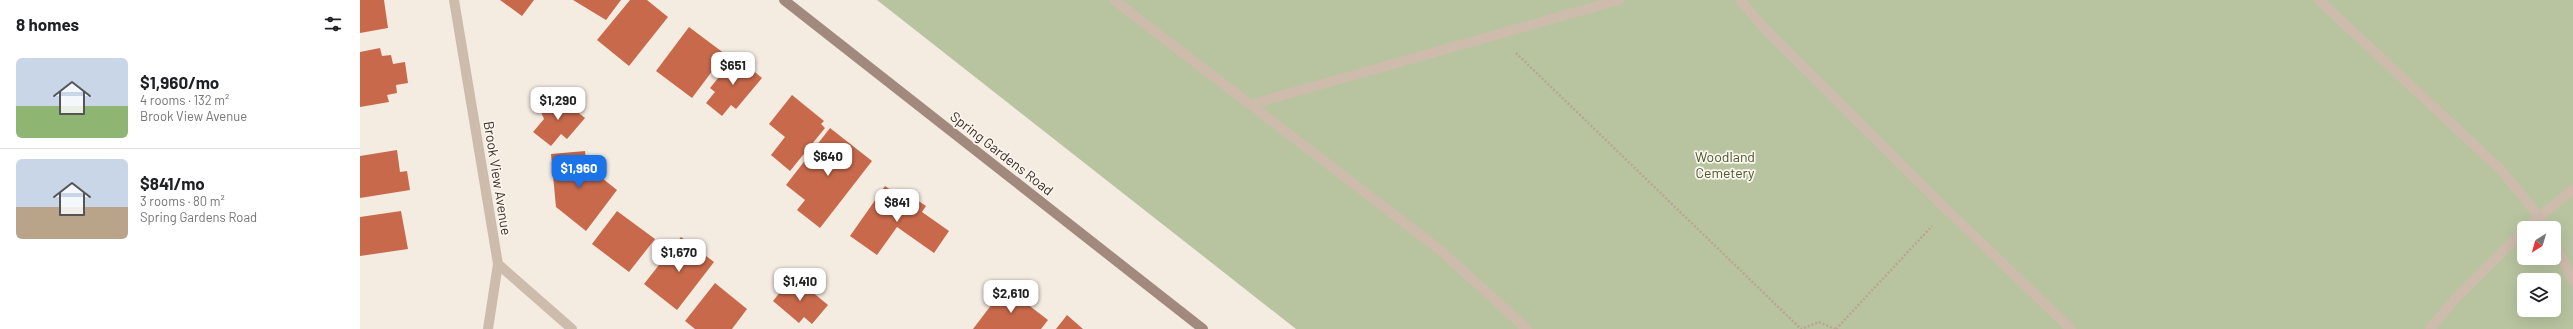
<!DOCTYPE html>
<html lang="en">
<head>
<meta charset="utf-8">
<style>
  :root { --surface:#fff; --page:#f2f2f2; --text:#202124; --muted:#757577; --line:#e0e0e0; --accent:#1a73e8 }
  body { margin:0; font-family:Barlow,sans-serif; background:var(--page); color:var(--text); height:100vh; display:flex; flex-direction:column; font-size:15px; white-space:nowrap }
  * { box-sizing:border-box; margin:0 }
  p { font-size:13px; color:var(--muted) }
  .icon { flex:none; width:22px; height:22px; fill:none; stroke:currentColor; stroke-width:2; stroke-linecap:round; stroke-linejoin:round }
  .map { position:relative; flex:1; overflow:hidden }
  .side { display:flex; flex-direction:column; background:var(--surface); width:360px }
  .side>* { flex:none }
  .needle { width:26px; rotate:217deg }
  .controls { position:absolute; left:2157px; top:221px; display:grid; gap:8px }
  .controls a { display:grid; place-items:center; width:44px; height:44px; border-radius:6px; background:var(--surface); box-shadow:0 4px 16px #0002; font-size:20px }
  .price { position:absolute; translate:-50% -34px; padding:0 9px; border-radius:8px; background:#fff; color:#222; font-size:13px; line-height:26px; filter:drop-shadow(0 1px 2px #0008) }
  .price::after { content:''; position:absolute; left:50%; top:24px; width:12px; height:9px; margin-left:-6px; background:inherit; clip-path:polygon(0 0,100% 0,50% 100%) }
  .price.on { background:var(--accent); color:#fff }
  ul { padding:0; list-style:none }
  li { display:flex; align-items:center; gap:12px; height:100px; padding:0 16px }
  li+li { border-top:1px solid var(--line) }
  li span { display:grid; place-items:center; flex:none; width:112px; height:80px; border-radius:6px; color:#555 }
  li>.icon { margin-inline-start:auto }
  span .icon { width:48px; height:48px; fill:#fffc; stroke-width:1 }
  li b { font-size:17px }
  h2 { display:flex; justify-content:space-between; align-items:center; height:48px; padding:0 16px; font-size:17px }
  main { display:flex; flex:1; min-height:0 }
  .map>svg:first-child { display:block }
  .green { fill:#b8c4a0; fill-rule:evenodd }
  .building { fill:#c8694b }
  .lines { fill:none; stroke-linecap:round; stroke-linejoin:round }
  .path { stroke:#b9a596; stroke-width:2.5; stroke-dasharray:2 2; stroke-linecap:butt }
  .lane { stroke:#cdbbac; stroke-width:10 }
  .street { stroke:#cdbbac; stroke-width:10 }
  .secondary { stroke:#a18a7d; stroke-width:10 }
  .labels { text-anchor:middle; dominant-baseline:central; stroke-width:3.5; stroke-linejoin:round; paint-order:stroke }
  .street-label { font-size:14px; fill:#3b302b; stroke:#fbf5ee }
  .park-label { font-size:14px; fill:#4a5a2e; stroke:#fbf5ee }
</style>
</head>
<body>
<main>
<section class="side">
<h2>8 homes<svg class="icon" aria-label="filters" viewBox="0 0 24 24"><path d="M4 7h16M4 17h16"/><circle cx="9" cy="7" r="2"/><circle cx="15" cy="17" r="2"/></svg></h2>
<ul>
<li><span style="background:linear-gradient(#c9d6e8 60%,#8fb573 0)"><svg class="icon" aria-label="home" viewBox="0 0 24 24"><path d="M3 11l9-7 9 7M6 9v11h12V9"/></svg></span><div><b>$1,960/mo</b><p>4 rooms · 132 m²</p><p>Brook View Avenue</p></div></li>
<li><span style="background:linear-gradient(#c9d6e8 60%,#b9a48a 0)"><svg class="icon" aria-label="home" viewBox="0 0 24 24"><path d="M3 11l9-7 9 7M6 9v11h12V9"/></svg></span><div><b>$841/mo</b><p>3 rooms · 80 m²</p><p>Spring Gardens Road</p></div></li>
</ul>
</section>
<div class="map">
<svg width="2213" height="329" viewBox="0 0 2213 329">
  <rect width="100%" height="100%" fill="#f4ebe1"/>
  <!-- green -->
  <path class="green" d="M517 0H2213V329H936ZM2164 228H2194V258H2164ZM2164 280H2194V310H2164Z"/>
  <!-- building -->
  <path class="building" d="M0 0H24L28 28 0 33Z
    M140 0H174L162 16Z
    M213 0H261L246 20Z
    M270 0H287L308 17 269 66 237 40Z
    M329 27 365 54 332 98 296 71Z
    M20 48 22 56 31 55 33 64 45 62 48 83 36 85 37 93 27 95 29 102 0 107V52Z
    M376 56 402 78 376 109 371 105 362 116 346 103 355 92 350 88Z
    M195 94 225 118 207 139 201 134 191 146 173 132 184 119 181 112Z
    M432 95 464 121 461 124 465 128 430 171 411 155 425 137 409 124Z
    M470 128 512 161 460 228 437 210 445 200 426 185Z
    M37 150 40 172 47 171 50 190 0 198V156Z
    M225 151 228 179 242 178 257 190 226 231 196 207 191 154Z
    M525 186 550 203 554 198 566 206 562 212 589 231 574 253 537 227 517 255 490 236Z
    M41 211 48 249 0 256V217Z
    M257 211 295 239 269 272 232 244Z
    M321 237 354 262 317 310 284 284Z
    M433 276 468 305 452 324 444 317 439 323 413 301Z
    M355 283 387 309 372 329H335L325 321Z
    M645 287 688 320 681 329H613Z
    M707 315 723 329H696Z"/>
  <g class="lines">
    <!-- path -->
    <path class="path" d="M1156 53 1441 329 1459 322 1475 329
      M1476 329 1572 226"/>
    <!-- lane -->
    <path class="lane" d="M754 0 1080 250 1167 329
      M1380 0 1404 28 1587 210 1711 329
      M1959 0 2140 169 2179 216 2186 228
      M892 104 1259 0
      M2166 228 2213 189
      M2194 242 2213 281
      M2070 329 2094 300 2164 230"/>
    <!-- street -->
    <path class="street" d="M94 0 138 264 212 329
      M128 329 138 264"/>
    <!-- secondary -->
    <path class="secondary" d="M424 0 843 329"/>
  </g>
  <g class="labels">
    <!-- street labels -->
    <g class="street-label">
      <text transform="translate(642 153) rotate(38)">Spring Gardens Road</text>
      <text transform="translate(138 178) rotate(81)">Brook View Avenue</text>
    </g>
    <!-- park labels -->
    <g class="park-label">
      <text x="1365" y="156">Woodland<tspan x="1365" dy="16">Cemetery</tspan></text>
    </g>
  </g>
</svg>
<div class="controls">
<a><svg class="needle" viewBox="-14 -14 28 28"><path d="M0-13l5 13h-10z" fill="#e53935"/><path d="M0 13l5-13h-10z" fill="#757577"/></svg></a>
<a><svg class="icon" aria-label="layers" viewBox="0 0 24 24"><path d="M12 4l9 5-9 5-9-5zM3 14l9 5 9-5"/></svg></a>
</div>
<b class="price" style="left:373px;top:86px">$651</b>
<b class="price" style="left:198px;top:121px">$1,290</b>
<b class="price" style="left:468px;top:177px">$640</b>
<b class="price on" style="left:219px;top:189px">$1,960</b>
<b class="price" style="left:537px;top:223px">$841</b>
<b class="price" style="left:319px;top:273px">$1,670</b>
<b class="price" style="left:440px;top:302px">$1,410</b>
<b class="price" style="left:651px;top:314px">$2,610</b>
</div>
</main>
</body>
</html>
